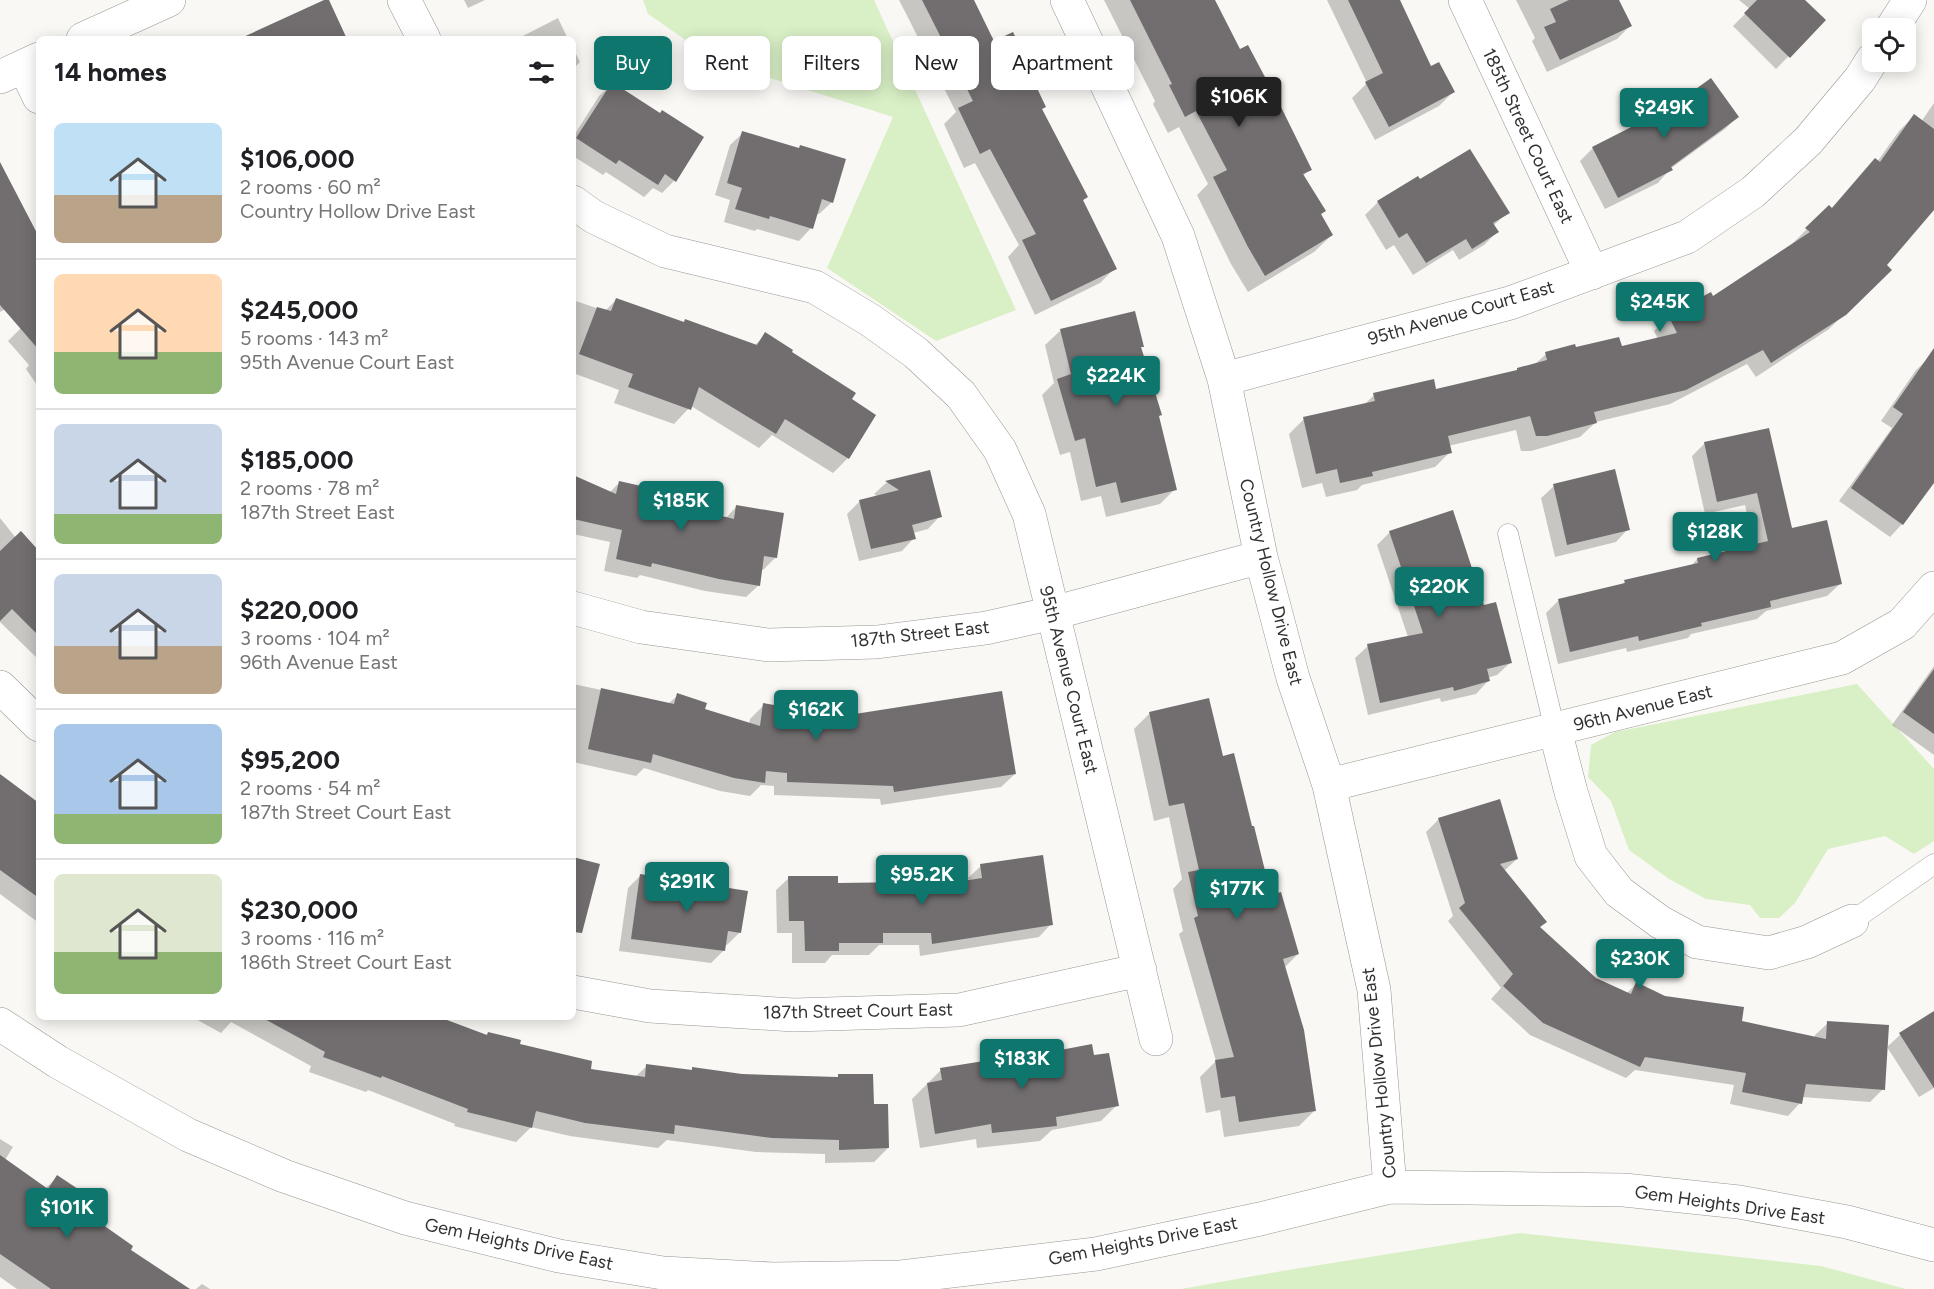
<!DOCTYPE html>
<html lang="en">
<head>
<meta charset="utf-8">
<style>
  :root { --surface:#fff; --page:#f2f2f2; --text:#202124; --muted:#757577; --line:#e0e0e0; --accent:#0f766e }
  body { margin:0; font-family:Figtree,sans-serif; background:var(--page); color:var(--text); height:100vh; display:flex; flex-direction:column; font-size:22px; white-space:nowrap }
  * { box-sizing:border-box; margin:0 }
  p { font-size:20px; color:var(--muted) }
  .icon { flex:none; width:33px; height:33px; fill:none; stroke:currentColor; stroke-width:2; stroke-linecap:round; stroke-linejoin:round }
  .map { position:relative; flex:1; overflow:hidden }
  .side { position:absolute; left:36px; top:36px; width:540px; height:984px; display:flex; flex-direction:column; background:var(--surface); border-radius:9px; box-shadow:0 3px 15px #0003 }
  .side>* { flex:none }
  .hud { position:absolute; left:594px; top:36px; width:570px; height:54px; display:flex; gap:12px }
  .buttons { position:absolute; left:1862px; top:18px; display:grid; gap:12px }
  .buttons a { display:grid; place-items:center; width:54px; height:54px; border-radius:9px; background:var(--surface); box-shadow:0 3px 15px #0003; font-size:30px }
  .price { position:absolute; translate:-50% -51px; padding:0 14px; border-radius:6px; background:var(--accent); color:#fff; font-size:20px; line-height:39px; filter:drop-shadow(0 2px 3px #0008) }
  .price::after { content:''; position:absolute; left:50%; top:36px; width:18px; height:14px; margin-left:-9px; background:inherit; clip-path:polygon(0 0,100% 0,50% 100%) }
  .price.current { background:#222; color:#fff }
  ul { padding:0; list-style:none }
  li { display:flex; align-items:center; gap:18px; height:150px; padding:0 18px }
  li+li { border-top:2px solid var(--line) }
  li span { display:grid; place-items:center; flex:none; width:168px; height:120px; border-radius:9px; color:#555 }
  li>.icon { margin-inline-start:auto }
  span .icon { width:72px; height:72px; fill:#fffc; stroke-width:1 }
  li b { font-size:26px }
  h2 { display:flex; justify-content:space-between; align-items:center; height:72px; padding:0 18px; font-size:26px }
  .pill { padding:0 21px; border-radius:9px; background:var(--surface); box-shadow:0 3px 15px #0003; font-size:21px; line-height:54px }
  .pill.current { background:var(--accent); color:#fff }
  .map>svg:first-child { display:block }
  .green { fill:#d9f0c6 }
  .shadow { fill:#0003 }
  .building { fill:#726e70 }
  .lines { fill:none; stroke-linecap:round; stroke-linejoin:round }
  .service-casing { stroke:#979692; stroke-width:21 }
  .minor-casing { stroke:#979692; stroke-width:34 }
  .tertiary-casing { stroke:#979692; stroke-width:34 }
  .service { stroke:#fff; stroke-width:20 }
  .minor { stroke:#fff; stroke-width:33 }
  .tertiary { stroke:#fff; stroke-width:33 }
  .labels { text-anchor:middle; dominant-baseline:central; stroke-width:6; stroke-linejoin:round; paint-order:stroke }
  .street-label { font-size:18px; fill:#313130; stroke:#fff }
</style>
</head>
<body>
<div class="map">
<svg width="1934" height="1289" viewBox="0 0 1934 1289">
  <rect width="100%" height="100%" fill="#f9f8f4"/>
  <!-- green -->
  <path class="green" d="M643 0H874L1016 310 936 341 827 268 893 117 716 61 648 14Z
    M1857 684 1934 769V841L1914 854 1885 836 1828 849 1795 903 1779 918H1760L1750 905 1706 899 1669 879 1629 850 1611 801 1588 777 1591 745 1615 732Z
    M1520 1233 1821 1266 1906 1289H1181L1282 1271Z"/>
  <!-- shadow -->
  <path class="shadow" d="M464 0H485L468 8Z
    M899 0H972L993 43 1025 66 1041 110 1087 197 1082 201 1115 268 1100 283 1035 315 1008 257 1019 245 975 163 964 168 944 124 956 112Z
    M1104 0H1213L1239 51 1310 169 1303 176 1324 211 1320 215 1332 235 1314 252 1248 292 1231 264 1197 195 1208 184 1179 127 1168 133 1153 104 1155 101Z
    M1327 0H1399L1431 68 1453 92 1439 106 1375 140 1352 98 1367 83Z
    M1516 0H1618L1630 26 1617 39 1547 72 1532 41 1535 38Z
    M1739 0H1803L1824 20 1776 69 1733 26 1750 9Z
    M558 18 568 39H517Z
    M573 48 580 62 573 69Z
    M612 84 674 181 662 193 653 188 644 197 606 172 603 175 573 156V137L599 96Z
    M1934 103V208L1885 265 1890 269 1829 329 1756 377 1747 364 1670 404 1596 422 1580 437 1531 451H1521L1516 430 1448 446 1450 452 1435 467 1362 485 1357 490 1326 497 1322 483 1302 488 1289 434 1304 419 1364 405 1374 395 1435 391 1516 372 1534 365 1546 354 1575 348H1620L1658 339 1654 331 1669 316 1711 294 1713 298 1793 245 1792 244 1829 207 1831 209 1861 175 1877 162 1899 131 1914 116 1921 122Z
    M1737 117 1725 129 1670 169 1658 183 1605 209 1580 161 1593 148 1648 125Z
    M743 133 832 202 819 214H816L811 228 799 241 757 229 755 231 724 222 730 200 715 195 730 145Z
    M0 166 39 241V388L26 369 29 365 8 341 26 323 12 305 0 312Z
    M1417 178 1508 212 1493 226 1497 232 1484 245 1459 260 1453 250 1413 275 1394 245 1386 250 1365 215 1378 202Z
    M573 300 605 311 616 300 683 323 685 321 754 346 766 334 850 400 848 458 833 473 772 435 759 448 691 406 674 424 614 403 619 390 573 373Z
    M1061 330 1142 346 1140 348 1175 489 1160 504 1106 517 1101 496 1081 501 1070 452 1060 455 1042 395 1054 383 1045 345Z
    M1934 356V480L1902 524 1890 537 1839 501 1892 428 1881 421 1916 370 1929 358Z
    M1768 429 1791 530 1840 584 1827 596 1766 611 1757 619 1691 634 1688 638 1627 652 1626 648 1558 664 1546 613 1558 601 1620 586 1625 582 1691 566 1697 559 1754 546 1745 505 1705 514 1692 456 1705 443Z
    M929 472 940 516 928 529 913 533 914 538 902 551 859 561 847 514 860 501 878 497 874 494 886 483Z
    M573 477 609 493 619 483 664 504 725 519 736 507 776 557 763 570 761 569 759 585 746 597 705 591 640 575 637 578 604 571 610 542 573 534Z
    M1554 486 1628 529 1616 542 1555 557 1541 498Z
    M0 518 16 538 39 553V660L0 622Z
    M1390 532 1483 606 1510 663 1497 675 1487 678 1488 681 1476 694 1441 702 1440 698 1368 715 1355 658 1368 646 1408 637 1377 545Z
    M1934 666V755L1892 725Z
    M573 684 668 704 678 695 703 710 749 724 750 719 764 705 804 712 808 708 1015 774 1001 787 881 805 880 799 774 795V786L761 785 750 796 720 791 644 768 636 776 573 762Z
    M1149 714 1221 758 1270 897 1298 954 1284 968 1314 1111 1299 1126 1224 1137 1220 1110 1206 1113 1200 1077 1216 1061 1179 934 1183 931 1173 889 1182 879 1169 817 1154 821 1134 729Z
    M0 785 39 805V923L0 894Z
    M1439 819 1517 859 1504 871 1539 928 1595 980 1627 993 1636 984 1665 997 1741 1023 1815 1038V1035L1828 1023 1883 1089 1870 1102 1802 1097 1800 1103 1788 1116 1730 1104 1734 1085 1635 1070 1626 1078 1530 1035 1491 999 1501 988 1448 921 1453 916 1426 832Z
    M981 866 1051 924 1039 937 920 956 919 945H879L869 955H832L825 963H792V933H777L776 890 789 878 911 890 969 881 968 878Z
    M641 875 740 932 727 945 725 944 724 950 711 963 619 951 628 888Z
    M1934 1013V1088L1919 1097 1887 1047 1900 1035Z
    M192 1017H436L485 1036 488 1033 589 1070 635 1077 647 1066 690 1071 693 1069 742 1076 836 1078 839 1076 873 1105 888 1148 874 1162 825 1163V1154L756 1152 667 1140 658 1148 570 1136 531 1127 516 1142 454 1126 455 1124 368 1090 366 1092 309 1072 311 1066 231 1022 221 1033Z
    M1048 1053 1093 1057 1117 1105 1101 1121 1052 1130 1040 1141 977 1148 976 1139 920 1148 912 1099 941 1070 978 1064 985 1057Z
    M0 1139 13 1147 5 1160 45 1189 57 1177 76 1209 129 1250 188 1289H17L0 1277Z
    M202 1284 210 1289H196Z"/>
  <!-- building -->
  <path class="building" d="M324 0H329L347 39H239Z
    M922 0H974L994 41 1013 32 1029 64 1026 65 1046 107 1042 109 1088 197 1083 200 1117 269 1051 301 1022 240 1036 234 990 149 980 154 958 108 973 101Z
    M1130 0H1215L1240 49 1248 45 1283 111 1312 170 1303 174 1326 211 1321 214 1333 235 1265 276 1248 247 1213 177 1227 170 1196 111 1185 117 1169 85 1172 84Z
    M1348 0H1400L1431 66 1439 62 1455 92 1389 127 1365 82 1383 73Z
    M1569 0H1619L1632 26 1560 60 1544 27 1556 22 1550 9Z
    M1757 0H1805L1826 20 1790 58 1744 13Z
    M1711 78 1739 117 1671 167 1673 170 1618 198 1592 147 1647 119 1649 123Z
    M612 82 660 113 662 110 704 137 676 182 665 174 658 185 619 160 616 164 576 138Z
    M1914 114 1934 129V210L1887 265 1892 270 1846 315 1771 363 1763 350 1686 390 1594 412 1597 423 1547 436H1536L1530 416 1448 436 1452 453 1372 472 1373 476 1340 483 1337 469 1316 474 1303 417 1375 401 1373 393 1434 379 1436 389 1517 370V368L1547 360 1545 352 1575 344 1576 347 1619 337 1622 346 1677 333 1668 315 1711 292 1713 296 1810 232 1805 228 1829 205 1832 208 1875 158 1880 162Z
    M742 131 799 148 800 145 846 159 833 203 822 199 813 229 770 216 769 219 735 209 742 188 727 183Z
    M1470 149 1510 213 1493 223 1499 232 1472 249 1466 239 1426 263 1407 233 1399 238 1377 201 1418 176 1420 179Z
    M0 162 39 237V350L0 305Z
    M616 298 684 322 685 319 757 345 765 332 793 350 792 352 856 393 852 399 876 415 849 459 785 419 776 434 699 387 691 410 628 387 633 374 579 354 597 307 611 311Z
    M1135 311 1144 347H1141L1162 415 1159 416 1177 490 1121 503 1116 482 1096 487 1085 438 1075 441 1057 379 1071 374 1060 329Z
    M1934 348V483L1903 525 1851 488 1903 414 1893 407Z
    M1769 428 1792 528 1827 520 1842 584 1770 601 1771 607 1701 623 1702 626 1639 641 1638 636 1570 652 1558 599 1625 583 1624 580 1698 563 1697 558 1768 541 1757 493 1717 502 1704 442Z
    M1615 469 1630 530 1567 545 1553 484Z
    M930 470 942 517 912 525 916 539 871 549 859 500 899 490 885 481Z
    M573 475 616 494 619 481 668 492 666 502 734 519 736 505 784 513 777 558 764 556 760 586 719 579 652 563 651 567 616 559 622 530 573 519Z
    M1453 510 1484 605 1496 602 1512 663 1487 669 1490 681 1454 691 1453 687 1380 703 1367 644 1423 633 1389 531Z
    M21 531 39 551V636L12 609 0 621V551Z
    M1934 669V734L1903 712Z
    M601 688 674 704 677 693 707 703 705 709 760 726 763 703 807 711V707L842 708V716L1002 691 1016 774 894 792 893 786 787 782V773L766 771 765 783 734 778 653 754 651 763 588 749Z
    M1209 698 1223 756 1234 753 1252 826H1254L1271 895 1281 892 1299 954 1283 959 1304 1030 1316 1111 1239 1122 1235 1096 1221 1098 1215 1060 1234 1057 1194 918 1198 916 1188 872 1199 870 1184 803 1169 806 1149 712Z
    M0 774 39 803V898L0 870Z
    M1500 799 1518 859 1500 864 1547 922 1540 927 1596 978 1631 994 1636 982 1665 996 1744 1007 1742 1021 1826 1039 1827 1021 1889 1025 1885 1090 1806 1084 1802 1104 1742 1092 1746 1073 1645 1057 1640 1067 1543 1023 1503 986 1513 974 1459 908 1465 903 1438 818Z
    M1043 855 1053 925 932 944 931 933H883V943H839V951H805L804 921H789L788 876H838V883L912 882V889L982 878 980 864Z
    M573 857 600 864 582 933 573 932Z
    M640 874 748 891 741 933 728 931 725 951 631 939Z
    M1934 1011V1088L1899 1033Z
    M261 1017H439L487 1035 488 1032 521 1040 520 1044 592 1061 591 1069 645 1077 646 1064 692 1070V1067L742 1074 838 1077V1074H873L874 1104H888L889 1148 839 1150V1140L772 1138 675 1125 674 1134 585 1123 536 1111 532 1128 467 1112 468 1109 382 1076 381 1078 323 1057 325 1052Z
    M1092 1044 1094 1055 1109 1053 1119 1106 1056 1117 1057 1126 992 1133 991 1124 935 1134 927 1083 942 1080 940 1068 984 1061V1056L1050 1049V1052Z
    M0 1155 48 1189 57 1175 87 1195 79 1208 133 1246 131 1250 190 1289H51L0 1254Z"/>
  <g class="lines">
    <defs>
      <path id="service" d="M1508 534 1555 730
        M1852 921 1934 864"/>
      <path id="minor" d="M404 0 424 39
        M1067 0 1178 236 1224 379 1261 557 1293 678 1329 785 1374 990 1390 1187
        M1465 0 1592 273
        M1892 28 1910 0
        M83 39 169 0
        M24 66 39 97
        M0 77 39 59
        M573 202 594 217 665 251 815 287 870 320 916 353 961 395 1000 450 1029 514 1156 1039
        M1224 379 1510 303 1687 237 1753 192 1808 141 1860 79 1872 60
        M573 608 641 627 768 645 877 642 986 628 1053 613 1261 557
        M0 687 39 725
        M1555 730 1571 792 1591 856 1619 892 1660 922 1697 942 1769 953 1807 942 1852 921
        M1329 785 1842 658 1902 624 1934 588
        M573 992 650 1006 794 1015 959 1010 1140 970"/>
      <path id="tertiary" d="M0 1024 58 1062 188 1135 284 1176 405 1218 559 1256 663 1273 773 1279 901 1277 1096 1254 1260 1219 1390 1187 1624 1190 1739 1202 1847 1222 1934 1245"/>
    </defs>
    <!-- service casing -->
    <use href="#service" class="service-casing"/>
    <!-- minor casing -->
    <use href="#minor" class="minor-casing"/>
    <!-- tertiary casing -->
    <use href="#tertiary" class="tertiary-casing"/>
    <!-- service -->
    <use href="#service" class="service"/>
    <!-- minor -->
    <use href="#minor" class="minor"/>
    <!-- tertiary -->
    <use href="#tertiary" class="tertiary"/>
  </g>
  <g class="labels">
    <!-- street labels -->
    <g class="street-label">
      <text transform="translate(1528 136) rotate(65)">185th Street Court East</text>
      <text transform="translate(1461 313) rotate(-16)">95th Avenue Court East</text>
      <text transform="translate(1271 582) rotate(76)">Country Hollow Drive East</text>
      <text transform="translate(920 634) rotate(-6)">187th Street East</text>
      <text transform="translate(1069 680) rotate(76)">95th Avenue Court East</text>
      <text transform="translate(1643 708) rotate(-14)">96th Avenue East</text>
      <text transform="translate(858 1011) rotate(-1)">187th Street Court East</text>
      <text transform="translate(1379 1073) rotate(-96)">Country Hollow Drive East</text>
      <text transform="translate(1730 1205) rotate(8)">Gem Heights Drive East</text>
      <text transform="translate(1143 1241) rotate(-11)">Gem Heights Drive East</text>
      <text transform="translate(519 1244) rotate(12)">Gem Heights Drive East</text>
    </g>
  </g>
</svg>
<div class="buttons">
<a><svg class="icon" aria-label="locate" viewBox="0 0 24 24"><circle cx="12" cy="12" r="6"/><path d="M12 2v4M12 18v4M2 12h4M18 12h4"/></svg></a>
</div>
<b class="price current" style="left:1239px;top:128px">$106K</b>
<b class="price" style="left:1664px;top:139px">$249K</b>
<b class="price" style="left:1660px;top:333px">$245K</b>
<b class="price" style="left:1116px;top:407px">$224K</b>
<b class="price" style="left:681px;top:532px">$185K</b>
<b class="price" style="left:1715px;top:563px">$128K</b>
<b class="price" style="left:1439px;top:618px">$220K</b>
<b class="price" style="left:816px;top:741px">$162K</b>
<b class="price" style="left:922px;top:906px">$95.2K</b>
<b class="price" style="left:687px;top:913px">$291K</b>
<b class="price" style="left:1237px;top:920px">$177K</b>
<b class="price" style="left:1640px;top:990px">$230K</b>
<b class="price" style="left:1022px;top:1090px">$183K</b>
<b class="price" style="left:67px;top:1239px">$101K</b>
<div class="hud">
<a class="pill current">Buy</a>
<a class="pill">Rent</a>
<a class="pill">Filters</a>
<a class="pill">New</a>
<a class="pill">Apartment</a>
</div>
<section class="side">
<h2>14 homes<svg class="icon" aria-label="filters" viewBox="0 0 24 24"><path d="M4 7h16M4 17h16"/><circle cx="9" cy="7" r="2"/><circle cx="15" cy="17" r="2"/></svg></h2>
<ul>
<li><span style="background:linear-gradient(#bfe0f5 60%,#b9a48a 0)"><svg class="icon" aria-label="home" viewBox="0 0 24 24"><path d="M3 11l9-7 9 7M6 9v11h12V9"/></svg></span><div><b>$106,000</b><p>2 rooms · 60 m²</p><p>Country Hollow Drive East</p></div></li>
<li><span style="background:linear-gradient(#ffd9b3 65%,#8fb573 0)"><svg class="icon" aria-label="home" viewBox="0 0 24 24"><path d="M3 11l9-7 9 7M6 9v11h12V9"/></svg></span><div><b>$245,000</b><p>5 rooms · 143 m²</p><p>95th Avenue Court East</p></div></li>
<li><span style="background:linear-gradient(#c9d6e8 75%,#8fb573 0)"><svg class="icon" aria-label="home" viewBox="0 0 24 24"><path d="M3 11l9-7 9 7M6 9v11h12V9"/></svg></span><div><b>$185,000</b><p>2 rooms · 78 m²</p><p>187th Street East</p></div></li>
<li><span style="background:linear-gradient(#c9d6e8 60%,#b9a48a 0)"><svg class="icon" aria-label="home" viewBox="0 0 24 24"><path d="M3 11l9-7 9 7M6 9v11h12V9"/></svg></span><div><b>$220,000</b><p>3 rooms · 104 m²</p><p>96th Avenue East</p></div></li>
<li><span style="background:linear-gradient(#a9c7e8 75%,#8fb573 0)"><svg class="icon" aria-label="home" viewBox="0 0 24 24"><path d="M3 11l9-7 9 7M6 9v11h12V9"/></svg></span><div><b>$95,200</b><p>2 rooms · 54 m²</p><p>187th Street Court East</p></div></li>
<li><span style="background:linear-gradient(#dfe7d0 65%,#8fb573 0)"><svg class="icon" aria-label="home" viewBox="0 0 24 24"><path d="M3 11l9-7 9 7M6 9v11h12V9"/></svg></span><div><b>$230,000</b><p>3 rooms · 116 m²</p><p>186th Street Court East</p></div></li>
</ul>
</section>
</div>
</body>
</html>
